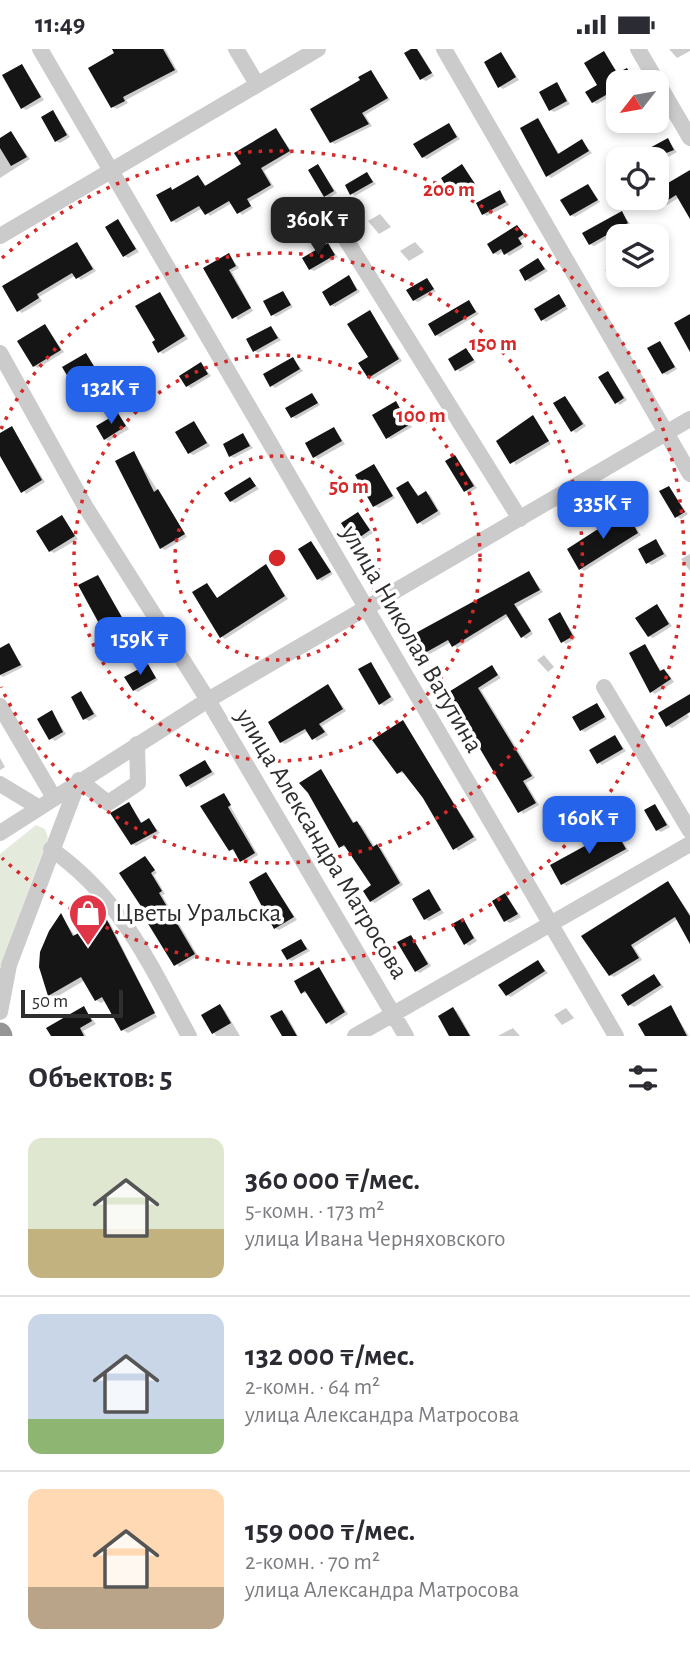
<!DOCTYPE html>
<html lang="ru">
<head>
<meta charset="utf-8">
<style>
  :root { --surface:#fff; --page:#f7f7f7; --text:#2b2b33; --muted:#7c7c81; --line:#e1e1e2; --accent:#2563eb }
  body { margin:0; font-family:"Alegreya Sans",sans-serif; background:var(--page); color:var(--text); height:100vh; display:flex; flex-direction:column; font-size:26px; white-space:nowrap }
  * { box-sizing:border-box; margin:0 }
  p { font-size:23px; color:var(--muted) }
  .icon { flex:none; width:38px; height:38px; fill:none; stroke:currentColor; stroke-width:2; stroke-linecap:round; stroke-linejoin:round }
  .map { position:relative; height:987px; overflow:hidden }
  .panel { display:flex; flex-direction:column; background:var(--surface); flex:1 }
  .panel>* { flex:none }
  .needle { width:46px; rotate:239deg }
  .buttons { position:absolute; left:606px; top:21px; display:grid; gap:14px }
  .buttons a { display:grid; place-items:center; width:63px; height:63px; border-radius:14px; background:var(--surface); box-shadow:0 4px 10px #0003; font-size:35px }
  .scale { position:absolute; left:21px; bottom:18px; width:102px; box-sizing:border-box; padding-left:7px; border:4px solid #2e2e2e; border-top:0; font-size:19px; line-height:24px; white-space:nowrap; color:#2e2e2e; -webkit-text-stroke:5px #fff; paint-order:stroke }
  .price { position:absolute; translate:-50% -60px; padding:0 16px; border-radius:14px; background:var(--accent); color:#fff; font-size:23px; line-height:46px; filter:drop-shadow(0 2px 4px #0008) }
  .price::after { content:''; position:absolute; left:50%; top:42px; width:21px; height:16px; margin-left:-10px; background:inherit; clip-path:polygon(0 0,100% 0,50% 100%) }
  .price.current { background:#222; color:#fff }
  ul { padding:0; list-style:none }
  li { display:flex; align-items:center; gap:21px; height:175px; padding:0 28px }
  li+li { border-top:2px solid var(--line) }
  li span { display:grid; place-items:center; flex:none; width:196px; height:140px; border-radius:14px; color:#555 }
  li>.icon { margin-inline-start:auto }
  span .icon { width:84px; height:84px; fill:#fffc; stroke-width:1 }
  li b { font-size:30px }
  h2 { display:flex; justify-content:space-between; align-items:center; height:84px; padding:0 28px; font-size:30px }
  .status { display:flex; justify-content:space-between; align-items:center; height:49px; padding:0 35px; background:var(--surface); direction:ltr }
  .status svg { height:19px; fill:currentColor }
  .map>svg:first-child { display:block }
  .green { fill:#e4ebdc }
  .shadow { fill:#0003 }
  .building { fill:#151515 }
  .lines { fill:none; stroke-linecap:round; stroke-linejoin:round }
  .minor { stroke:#cbcbcb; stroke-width:16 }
  .highway { stroke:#959595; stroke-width:23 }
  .ring { fill:none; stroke:#d62828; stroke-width:3.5; stroke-dasharray:3.5 7 }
  .labels { text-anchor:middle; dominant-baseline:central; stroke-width:7; stroke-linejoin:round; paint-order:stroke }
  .street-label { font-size:26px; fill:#2e2e2e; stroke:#fff }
  .poi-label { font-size:26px; fill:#2e2e2e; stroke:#fff; text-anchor:start }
  .centre { fill:#d62828; stroke:#fff; stroke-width:3.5 }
  .ring-label { font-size:21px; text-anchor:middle; font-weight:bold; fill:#d62828; stroke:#fff; stroke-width:7; stroke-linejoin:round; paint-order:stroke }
</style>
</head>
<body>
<div class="status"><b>11:49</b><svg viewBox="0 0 49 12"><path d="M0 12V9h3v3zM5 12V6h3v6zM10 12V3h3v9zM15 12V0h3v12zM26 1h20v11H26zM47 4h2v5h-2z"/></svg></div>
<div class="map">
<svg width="690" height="987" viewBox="0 0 690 987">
  <rect width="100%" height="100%" fill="#fff"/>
  <!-- green -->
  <path class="green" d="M36 776 45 780 48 789 0 918V805Z"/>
  <!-- shadow -->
  <path class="shadow" d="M114 0H165L178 23 126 51 128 54 117 60 113 58 117 5Z
    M414 0 419 2 434 27 426 32 422 30Z
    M669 0H690V2L677 9Z
    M604 4 619 25 627 21 636 32 618 33V43L597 55 593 53 600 37Z
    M501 5 519 31 503 40 499 37Z
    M22 17 44 51 26 61 22 58Z
    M371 23 390 51 365 66 372 77 335 95 331 93 363 32Z
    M557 35 570 55 554 63 550 61Z
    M53 63 70 88 60 94 56 92Z
    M538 71 560 106 582 92 592 104 551 129 547 126Z
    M622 72H648L631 82Z
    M449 76 460 90 427 110 423 108Z
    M276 81 293 104 264 122 274 138 249 153 253 159 242 166 232 154 210 167 203 159 176 174 172 171 171 140 174 142 199 128 207 138 243 115Z
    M11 84 30 110 0 129V91Z
    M668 91 677 103 658 114 649 102Z
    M318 117 337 144 329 149 325 146Z
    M462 117 477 137 458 150 454 147Z
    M367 125 376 135 355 147 352 144Z
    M690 127V166L680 148 667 156 663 153Z
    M588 137 600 153 575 168 571 166Z
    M500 143 509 156 487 167 483 165Z
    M305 159 316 173 291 187 287 185Z
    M622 164 631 176 594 197 590 195Z
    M380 165 391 178 379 185 368 172Z
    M118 172 139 203 128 209 125 207Z
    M518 178 526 188 520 192 524 198 509 207 504 202 498 206 494 204Z
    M415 193 424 203 409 212 400 202Z
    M77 196 96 222 81 231 76 226 39 248 42 252 22 264 18 261Z
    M328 196 338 208 314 222 310 220Z
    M229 206 239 219 232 223 253 262 238 271 205 220Z
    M538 211 548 222 530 233 527 231Z
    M618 213V226H627L615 233 605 221Z
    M349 228 360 243 335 258 331 256Z
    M427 231 436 242 418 253 414 251Z
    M283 244 293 258 276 268 272 265Z
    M160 245 188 290 163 305 159 302 157 292Z
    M559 247 568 260 546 273 542 270Z
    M469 253 479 265 440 288 436 286Z
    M370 263 402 312 373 330 369 328Z
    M45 277 64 303 38 319 34 317Z
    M271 279 281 291 258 304 254 301Z
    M660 294 677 320 667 326 663 324Z
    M466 301 476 313 460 323 457 320Z
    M86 306 101 326 79 339 75 337Z
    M293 310 303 322 275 339 271 336Z
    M201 315 211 327 191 339 187 337Z
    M608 324 627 351 620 356 616 353Z
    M312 346 320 356 296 370 293 368Z
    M566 349 586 377 576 384 572 381Z
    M396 354 412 378 391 390 387 388Z
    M118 366 129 380 109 392 105 390Z
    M533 368 551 395 516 416 499 392Z
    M194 374 210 397 193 406 189 404Z
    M12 379 45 433 26 445 0 404V386Z
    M334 380 345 395 318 410 315 408Z
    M243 386 253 399 234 409 230 407Z
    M134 404 187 488 165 501 161 499Z
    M455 408 477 439 469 444 466 442Z
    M374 417 395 449 379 459 375 457Z
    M250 430 259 440 235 454 231 452Z
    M408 434 420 448 426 444 430 446 441 465 423 476 419 473Z
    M669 439 688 465 681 470 677 468Z
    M626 464 641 486 584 522 580 519Z
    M358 465 373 484 358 493 354 491Z
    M62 469 78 490 54 504 50 502Z
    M656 492 667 507 652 516 648 514Z
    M312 494 333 525 322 532 318 530Z
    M690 505V522L681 510Z
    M266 517 288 550 225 590 221 587 207 536 218 550Z
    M529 524 543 543 517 558 533 585 526 590 522 587 509 567 457 599 451 593 428 606 424 604Z
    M98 528 130 582 113 592 109 590Z
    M657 557 672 577 653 589 649 587Z
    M560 565 576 589 566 595 562 592Z
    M9 596 23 618 3 628 0 626V601Z
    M645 597 662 623 668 624 674 633 655 645 652 643Z
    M544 606 554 618 548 623 537 611Z
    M371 615 394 651 384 657 380 654Z
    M148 617 158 631 138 643 134 641Z
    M492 618 501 629 481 641 535 729 526 734 539 756 523 765 449 645Z
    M328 637 346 662 322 677 328 686 317 692 308 682 285 695 281 693Z
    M81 644 97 667 89 672 85 670Z
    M597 656 607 670 585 683 581 681Z
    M682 656 689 668 672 679 668 677Z
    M52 663 66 685 55 692 51 689Z
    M403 673 477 791 458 802 406 724H399Z
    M615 688 626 702 602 716 598 713Z
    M0 709 5 718 0 721Z
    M205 713 215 725 191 739 187 737Z
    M321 722 355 775 361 776 375 798 381 799 403 836 375 854 371 852 374 837 347 798H340Z
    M224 746 258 806 245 814 236 802 230 801Z
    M129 755 143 775 149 771 160 784 136 797 132 795Z
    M655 757 670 778 661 783 657 781Z
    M611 776 629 802 567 837 563 835 605 788Z
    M146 809 157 824 154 826 165 845 162 846 198 907 179 918 153 872Z
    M266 825 297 871 279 881 275 879Z
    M668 834 690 865V892L678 870 634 898 642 911 614 928 610 926Z
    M429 842 444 864 429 872 425 870Z
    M505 846 521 868 510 874 506 872Z
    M61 867 76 888 105 871 110 874 157 968 128 984 123 981 106 951 101 954 96 951 85 931 55 949 50 946 41 918Z
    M463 871 477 892 469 897 465 894Z
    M411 888 431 917 420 924 416 922Z
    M301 892 310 902 292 912 288 910Z
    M538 913 548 924 511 948 507 946Z
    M319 920 348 965 331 976 309 944H303Z
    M654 927 664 938 634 958 630 956Z
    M220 957 224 960 240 987H216L204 967Z
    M671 958 689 987H647Z
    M84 959 96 975 83 982 86 987H53Z
    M566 959 574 969 562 976 554 966Z
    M453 960 457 962 471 987H451Z
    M282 963 286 965 298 987H284Z
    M513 979 520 987H498Z"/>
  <!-- building -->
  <path class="building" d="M112 0H163L175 21 123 48 125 52 111 59 88 19 114 4Z
    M411 0H417L432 24 420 31 404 4Z
    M604 2 617 24 627 19 633 30 618 33V39L592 54 585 43 597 36 584 14Z
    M501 3 516 28 498 39 484 13Z
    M22 15 41 48 21 60 2 26Z
    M371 21 388 49 362 64 369 75 330 94 310 60 360 31 358 28Z
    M557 33 567 52 549 62 539 43Z
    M53 61 67 86 55 93 41 68Z
    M538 69 558 105 582 90 589 102 546 128 520 79Z
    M449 74 457 88 422 109 413 95Z
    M276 79 290 102 261 119 271 136 247 150 251 157 237 165 229 152 205 166 199 157 171 173 156 146 171 138 172 141 198 126 205 137 241 115 234 104Z
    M11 82 27 108 11 117 0 99V89Z
    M668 89 674 101 651 110 646 101Z
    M318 115 334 142 324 148 308 121Z
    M462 115 475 135 453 149 441 129Z
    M690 121V170L676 146 662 155 656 145V141Z
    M367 123 373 133 350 146 345 136Z
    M588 135 598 151 570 167 560 151Z
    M500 141 506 153 482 166 476 154Z
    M305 157 313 171 286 186 278 172Z
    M622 162 628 174 589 196 582 184Z
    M118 170 136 200 123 208 105 178Z
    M517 176 524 185 518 189 522 195 504 206 501 200 493 205 487 195Z
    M77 193 93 220 76 230 72 224 37 245 39 249 17 263 2 237Z
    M328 194 335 206 309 221 302 209Z
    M229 204 236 217 229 221 251 259 232 270 203 219Z
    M538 209 545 220 525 232 519 221Z
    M349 226 357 241 330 257 322 243Z
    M427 229 434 240 413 252 406 241Z
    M283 242 291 256 271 267 263 252Z
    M160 243 185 287 158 304 152 293 155 291 135 257Z
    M559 245 566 257 541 272 534 260Z
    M469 251 476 263 435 287 428 275Z
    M370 261 399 310 368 329 358 314 368 308 347 275Z
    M690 265V303L674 274Z
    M45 275 61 301 33 318 17 292Z
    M271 277 278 289 253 303 246 290Z
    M660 292 675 318 662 325 647 299Z
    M466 299 474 311 455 322 448 310Z
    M86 304 98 324 74 338 62 318Z
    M293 308 300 320 270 338 263 325Z
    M201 313 208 325 186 338 179 327Z
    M608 322 624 349 615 355 598 328Z
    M312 344 318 354 291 369 285 359Z
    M565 347 583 375 571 383 553 354Z
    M396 352 409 376 386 390 372 366Z
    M118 364 126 377 104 391 96 377Z
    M533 366 549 392 510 415 496 392Z
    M194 372 207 394 188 405 175 383Z
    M12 377 42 431 21 444 0 407V384Z
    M334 378 342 392 313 409 305 394Z
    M243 384 250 397 229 408 223 395Z
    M134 402 154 443 158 440 185 485 160 500 115 412Z
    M455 406 474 437 464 443 445 412Z
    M374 415 393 447 373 458 355 426Z
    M250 428 256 437 230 453 224 444Z
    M408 432 418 447 426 442 438 462 417 475 396 439Z
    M669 437 685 463 675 469 659 442Z
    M626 462 638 484 579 521 567 500Z
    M358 463 370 481 353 493 341 474Z
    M62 466 75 487 49 503 36 482Z
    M656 490 664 505 646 515 638 500Z
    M311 492 331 523 317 531 298 500Z
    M266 515 285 547 220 589 192 543 207 534 217 549Z
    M529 522 540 541 514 555 531 582 521 589 506 565 452 598 448 591 423 605 412 586Z
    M98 526 128 579 108 591 78 536Z
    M657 555 669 575 648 588 635 569Z
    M560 563 573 587 561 594 548 570Z
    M9 594 21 616 0 626V599Z
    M645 595 660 622 664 620 671 630 650 644 629 604Z
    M371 613 391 648 379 656 358 620Z
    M148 615 156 629 133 642 124 628Z
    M492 616 498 626 478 639 532 727 523 732 536 754 518 764 447 644Z
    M328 635 343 660 319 675 325 683 312 691 305 680 280 694 268 673Z
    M81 642 94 665 83 671 71 648Z
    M690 645V663L666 678 658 664Z
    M597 654 605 668 580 682 572 668Z
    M52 661 63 683 49 691 37 670Z
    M403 671 474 788 453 801 423 749 402 722 397 725 372 691Z
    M615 686 623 700 597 715 589 701Z
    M205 711 212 723 186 738 179 726Z
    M321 720 353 774 357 772 373 798 377 795 400 834 370 853 363 842 371 836 344 796 339 799 308 744 299 734Z
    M224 744 231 756 228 758 255 804 240 813 233 800 229 802 200 757Z
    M129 753 141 774 149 769 157 782 131 796 110 764Z
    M655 755 667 776 656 782 644 761Z
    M611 774 626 800 561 836 550 816 603 787 599 781Z
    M145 807 155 821 151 824 162 842 159 844 195 905 174 917 147 873 150 871 119 824Z
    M266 823 294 868 274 880 249 833Z
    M668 832 690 867V895L675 868 631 896 639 909 609 927 581 887Z
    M429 840 441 861 424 871 412 850Z
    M505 844 518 865 504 873 492 852Z
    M61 864 73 887 106 869 155 964 121 982 102 948 95 952 81 928 48 947 39 918 40 903 49 882Z
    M463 869 474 889 464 896 452 875Z
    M411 886 428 915 415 923 397 893Z
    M301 890 307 900 287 911 281 901Z
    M538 911 545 922 506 947 498 936Z
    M319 918 345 963 326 975 305 942 301 945 294 932Z
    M654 925 661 936 628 957 621 946Z
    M220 955 231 974 212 985 201 966Z
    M671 956 687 987H645L638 975Z
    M84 957 92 972 80 979 84 987H51L46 979Z
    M453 958 470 987H449L438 967Z
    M282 961 297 987H282L270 967Z"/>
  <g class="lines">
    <!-- minor -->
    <path class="minor" d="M40 0 616 987
      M236 0 257 35
      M444 0 690 425
      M638 0 690 89
      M327 160 520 470
      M0 187 318 0
      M0 304 85 457 208 651 406 987
      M604 638 690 782
      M0 657 53 747
      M79 731 108 754 138 734 137 695
      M0 735 38 758
      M0 784 208 651 690 370
      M51 800C121 849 149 914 189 987
      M0 963 9 916 79 731
      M355 987 690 795"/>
    <!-- highway -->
    <path class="highway" d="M0 985 1 987"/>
  </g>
  <!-- distance rings -->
  <g class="ring">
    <circle cx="277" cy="509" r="102"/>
    <circle cx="277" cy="509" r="203"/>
    <path d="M1 380A305 305 0 1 1 1 638"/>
    <path d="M2 209A407 407 0 1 1 2 809"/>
  </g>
  <!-- icons -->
  <defs>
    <symbol id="shop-pin" viewBox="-11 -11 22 30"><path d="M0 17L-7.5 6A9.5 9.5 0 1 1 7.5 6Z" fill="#e03546" stroke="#fff"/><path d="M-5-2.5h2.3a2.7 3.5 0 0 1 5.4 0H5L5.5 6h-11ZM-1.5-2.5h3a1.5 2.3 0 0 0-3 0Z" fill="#fff"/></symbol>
  </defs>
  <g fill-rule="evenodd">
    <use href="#shop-pin" x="66" y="842" width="44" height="60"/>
  </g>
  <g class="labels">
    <!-- street labels -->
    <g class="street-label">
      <text transform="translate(412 590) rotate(60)">улица Николая Ватутина</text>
      <text transform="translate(322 795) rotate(59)">улица Александра Матросова</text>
    </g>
    <!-- poi labels -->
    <g class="poi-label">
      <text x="115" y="864">Цветы Уральска</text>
    </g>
  </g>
  <circle cx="277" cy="509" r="10" class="centre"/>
  <g class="ring-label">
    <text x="449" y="147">200 m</text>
    <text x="493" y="301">150 m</text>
    <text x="421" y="373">100 m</text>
    <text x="349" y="444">50 m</text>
  </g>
</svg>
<div class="buttons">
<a><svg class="needle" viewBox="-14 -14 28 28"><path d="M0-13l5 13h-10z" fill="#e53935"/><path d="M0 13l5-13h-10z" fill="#7c7c81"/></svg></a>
<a><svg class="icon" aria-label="locate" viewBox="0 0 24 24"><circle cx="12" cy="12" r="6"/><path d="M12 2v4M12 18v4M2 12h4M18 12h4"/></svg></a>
<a><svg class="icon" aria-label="layers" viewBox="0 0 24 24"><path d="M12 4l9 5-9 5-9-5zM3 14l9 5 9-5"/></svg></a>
</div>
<div class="scale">50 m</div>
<b class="price current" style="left:318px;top:208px">360K ₸</b>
<b class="price" style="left:111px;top:377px">132K ₸</b>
<b class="price" style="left:603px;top:492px">335K ₸</b>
<b class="price" style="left:140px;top:628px">159K ₸</b>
<b class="price" style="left:589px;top:807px">160K ₸</b>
</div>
<section class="panel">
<h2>Объектов: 5<svg class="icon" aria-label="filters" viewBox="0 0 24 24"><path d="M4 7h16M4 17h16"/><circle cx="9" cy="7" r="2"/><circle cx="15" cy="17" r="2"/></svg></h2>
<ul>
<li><span style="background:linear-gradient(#dfe7d0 65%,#c2b280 0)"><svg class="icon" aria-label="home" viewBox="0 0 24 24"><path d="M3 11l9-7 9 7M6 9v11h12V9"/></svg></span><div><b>360 000 ₸/мес.</b><p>5-комн. · 173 m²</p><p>улица Ивана Черняховского</p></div></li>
<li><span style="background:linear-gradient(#c9d6e8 75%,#8fb573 0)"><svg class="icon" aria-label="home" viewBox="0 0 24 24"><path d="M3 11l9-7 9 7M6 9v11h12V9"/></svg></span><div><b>132 000 ₸/мес.</b><p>2-комн. · 64 m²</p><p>улица Александра Матросова</p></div></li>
<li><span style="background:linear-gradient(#ffd9b3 70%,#b9a48a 0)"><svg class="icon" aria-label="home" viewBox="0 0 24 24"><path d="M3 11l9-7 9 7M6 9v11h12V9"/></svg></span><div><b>159 000 ₸/мес.</b><p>2-комн. · 70 m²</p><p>улица Александра Матросова</p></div></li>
</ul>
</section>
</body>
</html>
